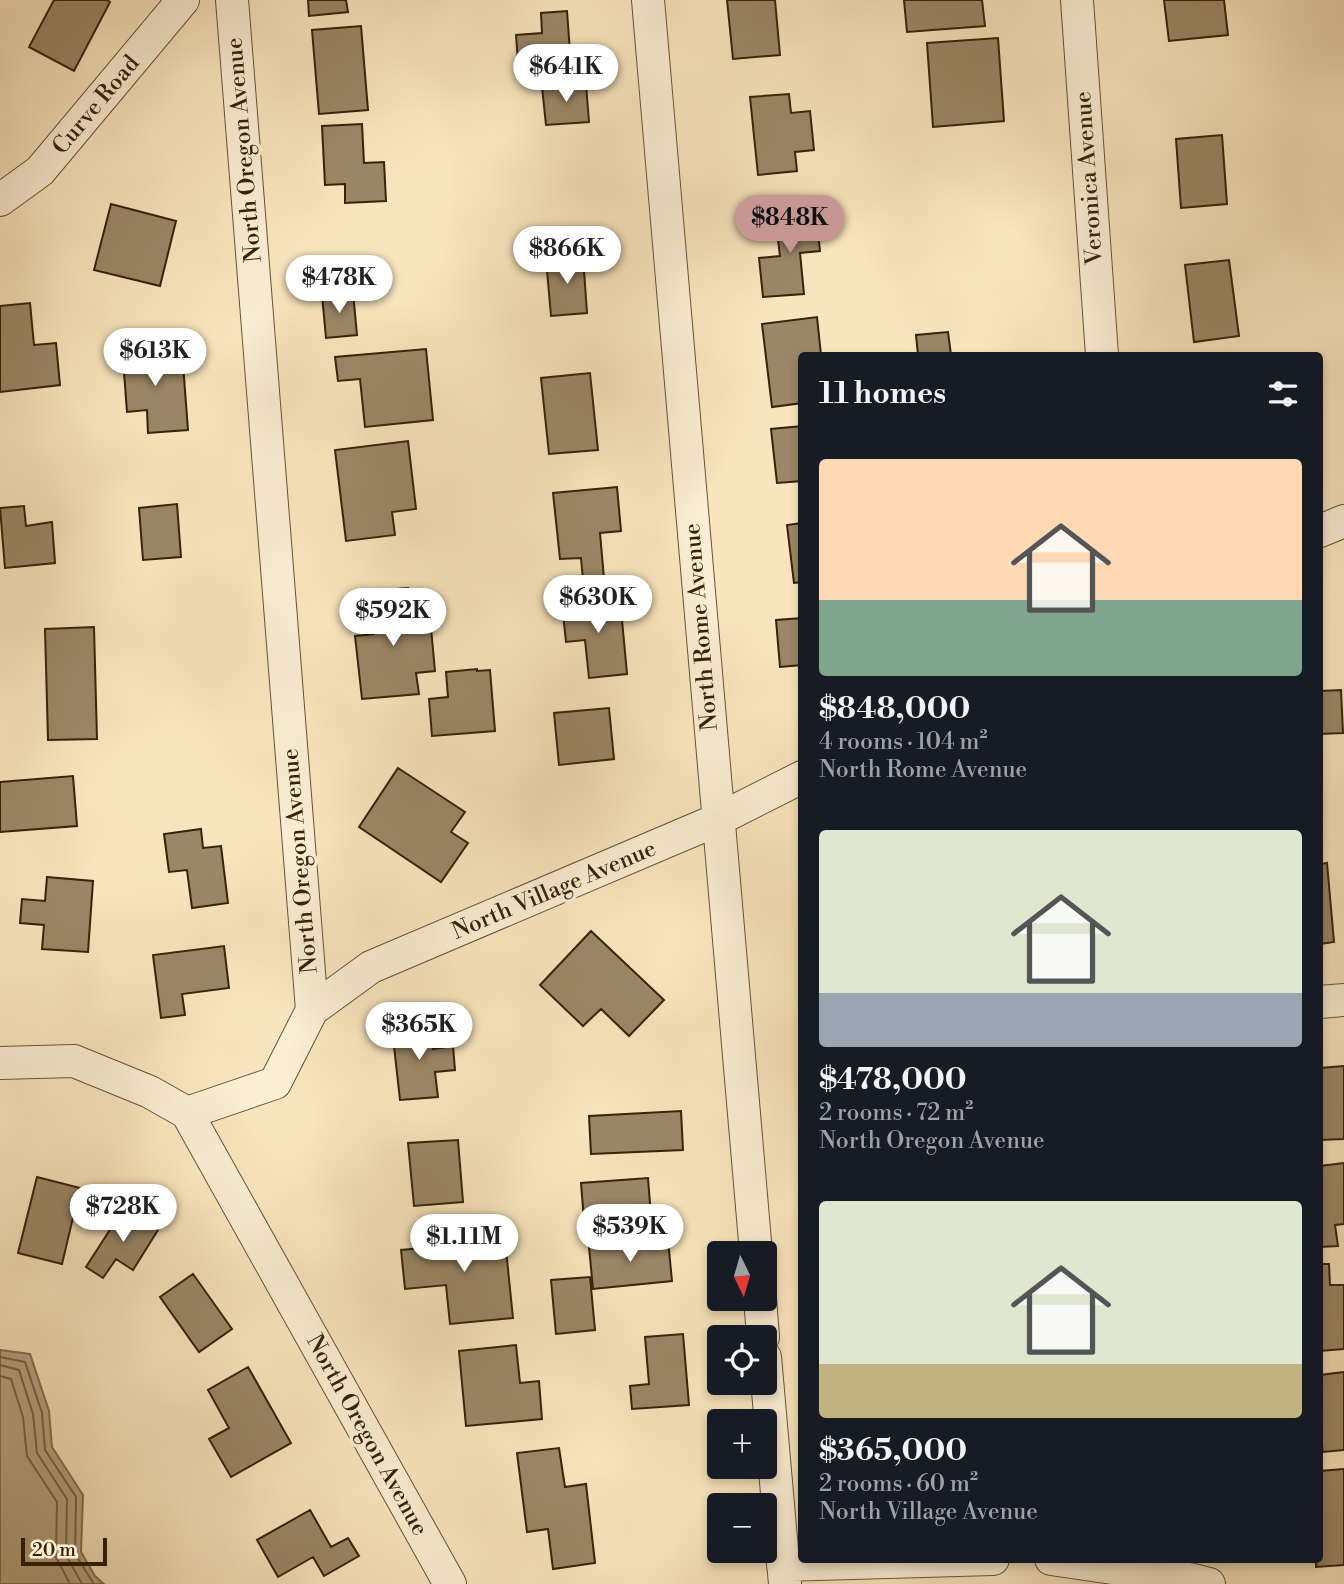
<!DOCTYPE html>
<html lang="en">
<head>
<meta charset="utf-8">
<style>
  :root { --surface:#171b24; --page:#242831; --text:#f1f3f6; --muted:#9ea1a6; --accent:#c59692 }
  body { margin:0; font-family:"Libre Bodoni",serif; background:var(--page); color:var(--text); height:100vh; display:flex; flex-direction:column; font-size:26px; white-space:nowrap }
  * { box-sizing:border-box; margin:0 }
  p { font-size:23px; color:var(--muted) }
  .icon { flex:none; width:38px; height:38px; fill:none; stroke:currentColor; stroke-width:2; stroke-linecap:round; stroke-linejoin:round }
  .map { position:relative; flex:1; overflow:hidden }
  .panel { position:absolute; left:798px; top:352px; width:525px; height:1211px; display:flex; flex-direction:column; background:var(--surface); border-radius:7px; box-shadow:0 4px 10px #0003 }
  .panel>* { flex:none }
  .needle { width:46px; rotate:175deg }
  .buttons { position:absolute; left:707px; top:1241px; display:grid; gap:14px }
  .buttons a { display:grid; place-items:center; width:70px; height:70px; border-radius:7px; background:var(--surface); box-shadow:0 4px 10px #0003; font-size:35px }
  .scale { position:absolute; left:21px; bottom:18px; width:86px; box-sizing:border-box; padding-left:7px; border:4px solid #352209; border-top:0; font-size:19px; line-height:24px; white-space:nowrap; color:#352209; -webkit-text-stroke:5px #fbeed4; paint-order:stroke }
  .price { position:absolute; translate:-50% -60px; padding:0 16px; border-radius:24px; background:#fff; color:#222; font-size:23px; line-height:46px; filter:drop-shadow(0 2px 4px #0008) }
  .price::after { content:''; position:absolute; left:50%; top:42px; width:21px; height:16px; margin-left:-10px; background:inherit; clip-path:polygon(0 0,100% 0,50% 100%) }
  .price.active { background:var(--accent); color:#111 }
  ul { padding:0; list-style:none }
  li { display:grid; align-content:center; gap:14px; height:371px; padding:0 21px }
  li span { display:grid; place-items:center; height:217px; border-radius:7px; color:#555 }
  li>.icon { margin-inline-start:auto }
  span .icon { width:126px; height:126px; fill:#fffc; stroke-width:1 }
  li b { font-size:30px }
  h2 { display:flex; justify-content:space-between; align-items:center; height:84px; padding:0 21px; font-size:30px }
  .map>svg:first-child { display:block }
  .water { fill:#b6a380; stroke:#826f50; stroke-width:2 }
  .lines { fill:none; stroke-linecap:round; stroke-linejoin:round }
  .shore { stroke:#766244; stroke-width:2 }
  .building { fill:#9b8767; stroke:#352209; stroke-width:2 }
  .minor-casing { stroke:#665336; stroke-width:34 }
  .minor { stroke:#fbeed4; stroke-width:32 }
  .labels { text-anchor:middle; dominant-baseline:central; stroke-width:7; stroke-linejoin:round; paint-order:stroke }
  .street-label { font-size:23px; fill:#352209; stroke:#fbeed4 }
</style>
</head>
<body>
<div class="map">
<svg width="1344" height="1584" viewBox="0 0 1344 1584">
  <rect width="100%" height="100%" fill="#f9e5bd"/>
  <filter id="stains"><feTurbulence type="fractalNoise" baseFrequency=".00286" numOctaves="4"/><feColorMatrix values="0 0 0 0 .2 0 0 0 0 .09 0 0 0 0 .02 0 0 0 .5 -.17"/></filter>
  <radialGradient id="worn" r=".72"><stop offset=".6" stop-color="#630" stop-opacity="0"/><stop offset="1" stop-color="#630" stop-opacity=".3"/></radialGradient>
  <!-- water -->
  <path class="water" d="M0 1350 30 1354 49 1411 52 1447 83 1495 81 1552 95 1576 104 1584H0Z"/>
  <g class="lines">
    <!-- shore -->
    <path class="shore" d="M0 1357 25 1362 42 1413 45 1450 76 1497 75 1554 94 1584
      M0 1365 19 1370 33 1414 37 1453 67 1499 66 1555 82 1584
      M0 1376 11 1379 23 1417 27 1456 57 1502 56 1557 70 1584"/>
  </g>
  <!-- building -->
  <path class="building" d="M54 0H107L110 2 74 71 29 47Z
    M308 0H346L348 12 309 16Z
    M727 0H775L780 55 733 59Z
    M904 0H982L985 26 907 32Z
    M1164 0H1224L1228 35 1169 41Z
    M567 11 570 52 543 54 545 74 519 76 516 35 542 33 541 13Z
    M361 26 368 110 319 114 312 30Z
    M998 38 1004 121 933 127 927 43Z
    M586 84 589 122 546 125 542 87Z
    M789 94 791 113 810 111 814 150 795 152 797 171 758 175 750 97Z
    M362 124 364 163 384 162 386 201 345 203V184L325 185 322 126Z
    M1222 135 1227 204 1181 208 1176 139Z
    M111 204 176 221 160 286 94 270Z
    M816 212 820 251 800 253 804 294 763 297 759 258 780 256 775 215Z
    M583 256 587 313 551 316 546 259Z
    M1229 260 1239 336 1194 342 1185 265Z
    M353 292 357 335 326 338 322 295Z
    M30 303 34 345 56 343 60 385 0 392V306Z
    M817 317 821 355H802V403L772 407 762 324Z
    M948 332 951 355H918L916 335Z
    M162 342 163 365 183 364 188 430 148 433 147 410 127 412 122 346Z
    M426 349 433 420 365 427 360 379 338 381 335 357Z
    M590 373 598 450 549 454 541 378Z
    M802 426V481L777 483 771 429Z
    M408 441 416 509 392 512 395 535 346 541 335 450Z
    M617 487 621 531 600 533 604 578 583 580 581 558 560 559 553 493Z
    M177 504 181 557 143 560 139 508Z
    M24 506 26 526 52 522 55 563 5 568 0 508Z
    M802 523V582L794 583 787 525Z
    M408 588 412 630 431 628 435 671 416 673 419 694 362 699 355 636 374 634 370 591Z
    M620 598 627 674 589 678 585 640 566 642 562 604Z
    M802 618V665L780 667 776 620Z
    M94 627 97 739 48 740 45 629Z
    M477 669V671L490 670 495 731 432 736 429 699 448 697 446 672Z
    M1341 690 1343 733 1320 734V691Z
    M609 708 614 759 559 765 554 713Z
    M398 768 465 812 451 832 468 843 441 882 359 827Z
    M73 776 77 826 0 832V782Z
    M201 829 203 848 221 846 228 903 192 908 187 870 169 872 164 834Z
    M1327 863 1334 942 1320 944V864Z
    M47 877 93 881 88 952 42 949 44 925 20 923 22 899 45 901Z
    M591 931 664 1000 629 1036 601 1009 583 1026 540 985Z
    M224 946 229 988 182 994 185 1015 161 1018 153 955Z
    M431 1025 433 1049 453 1046 455 1070 435 1072 438 1097 400 1100 392 1028Z
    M1344 1066V1139L1320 1140V1068Z
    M681 1111 683 1150 591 1154 589 1116Z
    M458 1140 463 1202 414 1206 408 1143Z
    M1344 1163V1224L1335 1225 1338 1246 1320 1247V1166Z
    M37 1177 80 1188 62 1264 18 1253Z
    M648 1178 651 1216 584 1221 581 1183Z
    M124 1208 158 1230 133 1270 116 1259 103 1278 86 1267Z
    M482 1223 484 1242 505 1240 513 1318 450 1324 446 1285 405 1289 401 1250 443 1246 440 1226Z
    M668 1240 672 1281 593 1289 589 1247Z
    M1320 1264H1329L1330 1285H1344V1349L1320 1351Z
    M193 1274 232 1329 199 1352 160 1297Z
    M590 1277 595 1330 556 1334 551 1280Z
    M683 1334 689 1405 632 1409 630 1386 649 1384 645 1337Z
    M516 1345 520 1383 539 1381 542 1419 466 1426 459 1351Z
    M248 1367 291 1443 231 1477 209 1439 229 1428 208 1390Z
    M1344 1372V1450L1323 1452 1320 1433V1375Z
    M559 1448 565 1487 586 1484 595 1563 553 1569 548 1529 527 1532 517 1453Z
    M1344 1469V1565L1316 1567V1559H1320V1471Z
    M310 1510 331 1547 348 1538 359 1556 324 1576 313 1557 278 1577 257 1540Z"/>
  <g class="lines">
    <defs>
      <path id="minor" d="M648 0 756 1253
        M1077 0 1102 355
        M0 200 40 171 183 0
        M1320 531 1344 521
        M1320 1002 1344 1000
        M312 1010 371 967 717 820 802 777
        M0 1063 74 1061 150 1092 187 1113
        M187 1113 275 1083 312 1010 232 0
        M187 1113 450 1584
        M760 1298 763 1337
        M765 1357 785 1584
        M1051 1559 1189 1579 1209 1584
        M783 1565 993 1559"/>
    </defs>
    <!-- minor casing -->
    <use href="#minor" class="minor-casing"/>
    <!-- minor -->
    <use href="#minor" class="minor"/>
  </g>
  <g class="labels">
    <!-- street labels -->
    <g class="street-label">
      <text transform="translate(96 105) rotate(-50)">Curve Road</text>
      <text transform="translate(244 150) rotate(-95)">North Oregon Avenue</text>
      <text transform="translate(1089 178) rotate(-94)">Veronica Avenue</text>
      <text transform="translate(701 627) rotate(-95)">North Rome Avenue</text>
      <text transform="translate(300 861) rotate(-95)">North Oregon Avenue</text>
      <text transform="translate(554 890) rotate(-23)">North Village Avenue</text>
      <text transform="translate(367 1435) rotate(61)">North Oregon Avenue</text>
    </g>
  </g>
  <rect width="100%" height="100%" filter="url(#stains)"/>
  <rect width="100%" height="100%" fill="url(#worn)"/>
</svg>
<div class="buttons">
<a><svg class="needle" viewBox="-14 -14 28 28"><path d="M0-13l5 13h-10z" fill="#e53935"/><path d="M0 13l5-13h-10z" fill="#9ea1a6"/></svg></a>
<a><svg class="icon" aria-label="locate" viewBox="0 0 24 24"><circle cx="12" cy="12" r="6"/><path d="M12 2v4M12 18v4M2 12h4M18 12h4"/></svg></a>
<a>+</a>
<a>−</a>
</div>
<div class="scale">20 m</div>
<b class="price" style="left:566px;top:104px">$641K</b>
<b class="price active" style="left:790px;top:255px">$848K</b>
<b class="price" style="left:567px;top:286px">$866K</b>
<b class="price" style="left:339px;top:315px">$478K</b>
<b class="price" style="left:155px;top:388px">$613K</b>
<b class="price" style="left:598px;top:635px">$630K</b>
<b class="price" style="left:393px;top:648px">$592K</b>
<b class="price" style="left:419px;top:1062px">$365K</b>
<b class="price" style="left:123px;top:1244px">$728K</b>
<b class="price" style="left:630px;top:1264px">$539K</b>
<b class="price" style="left:464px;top:1274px">$1.11M</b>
<section class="panel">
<h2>11 homes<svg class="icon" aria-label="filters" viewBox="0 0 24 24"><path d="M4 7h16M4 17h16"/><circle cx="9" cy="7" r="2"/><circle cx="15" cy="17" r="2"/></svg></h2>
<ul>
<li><span style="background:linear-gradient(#ffd9b3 65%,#7fa58c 0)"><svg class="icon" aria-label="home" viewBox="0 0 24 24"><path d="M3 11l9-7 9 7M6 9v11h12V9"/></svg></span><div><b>$848,000</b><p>4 rooms · 104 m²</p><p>North Rome Avenue</p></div></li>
<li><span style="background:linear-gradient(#dfe7d0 75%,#9aa5b1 0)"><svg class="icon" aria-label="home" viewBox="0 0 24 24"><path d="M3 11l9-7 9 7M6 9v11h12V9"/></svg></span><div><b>$478,000</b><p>2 rooms · 72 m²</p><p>North Oregon Avenue</p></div></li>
<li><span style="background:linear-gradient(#dfe7d0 75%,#c2b280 0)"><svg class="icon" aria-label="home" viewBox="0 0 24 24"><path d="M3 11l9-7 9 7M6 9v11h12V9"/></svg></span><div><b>$365,000</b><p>2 rooms · 60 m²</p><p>North Village Avenue</p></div></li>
</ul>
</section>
</div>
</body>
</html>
